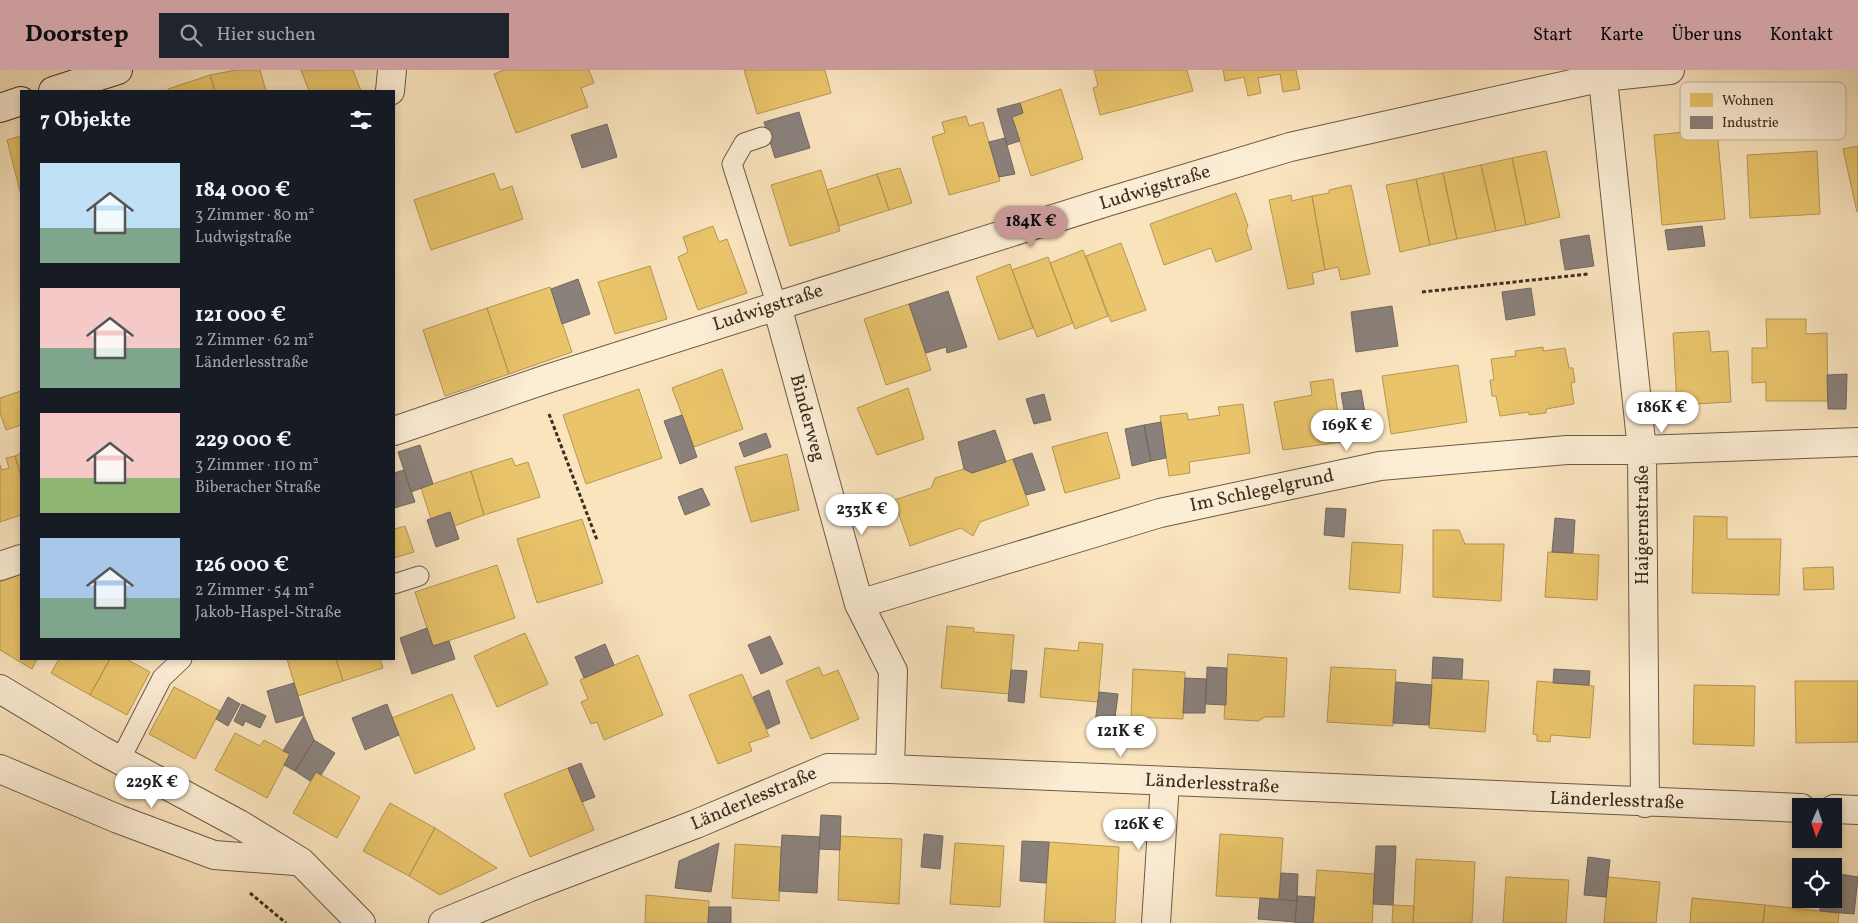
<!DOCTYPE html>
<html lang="de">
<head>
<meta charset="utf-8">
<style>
  :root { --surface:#171b24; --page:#20242c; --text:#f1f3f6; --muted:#9ea1a6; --accent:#c59692 }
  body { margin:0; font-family:Vollkorn,serif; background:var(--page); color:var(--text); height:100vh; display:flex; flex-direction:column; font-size:19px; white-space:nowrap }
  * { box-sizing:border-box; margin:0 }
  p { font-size:16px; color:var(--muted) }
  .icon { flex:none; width:28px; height:28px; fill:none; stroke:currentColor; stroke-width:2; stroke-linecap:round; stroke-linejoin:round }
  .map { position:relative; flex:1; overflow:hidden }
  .sheet { position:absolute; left:20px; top:20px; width:375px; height:570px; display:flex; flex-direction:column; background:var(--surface); border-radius:0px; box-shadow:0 2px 8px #0003 }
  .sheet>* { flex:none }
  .needle { width:32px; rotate:183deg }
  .buttons { position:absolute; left:1792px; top:728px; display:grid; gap:10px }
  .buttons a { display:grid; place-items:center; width:50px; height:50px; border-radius:0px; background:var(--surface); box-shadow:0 2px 8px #0003; font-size:25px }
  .price { position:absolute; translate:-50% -42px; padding:0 11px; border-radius:18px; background:#fff; color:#222; font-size:16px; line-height:32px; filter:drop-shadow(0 1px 2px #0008) }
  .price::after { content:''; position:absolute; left:50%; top:30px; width:15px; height:11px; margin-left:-8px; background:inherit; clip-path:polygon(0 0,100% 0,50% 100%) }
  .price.current { background:var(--accent); color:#111 }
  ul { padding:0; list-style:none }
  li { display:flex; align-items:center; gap:15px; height:125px; padding:0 20px }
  li span { display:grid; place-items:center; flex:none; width:140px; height:100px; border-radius:0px; color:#555 }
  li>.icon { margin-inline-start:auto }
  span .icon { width:60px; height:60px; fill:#fffc; stroke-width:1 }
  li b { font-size:21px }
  h2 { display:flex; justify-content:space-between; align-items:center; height:60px; padding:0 20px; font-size:21px }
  header { display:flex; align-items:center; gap:30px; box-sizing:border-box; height:70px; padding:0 25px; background:var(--accent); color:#111 }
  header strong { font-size:24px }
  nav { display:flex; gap:28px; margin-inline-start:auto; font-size:18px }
  .search { width:350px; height:45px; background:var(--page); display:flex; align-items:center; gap:12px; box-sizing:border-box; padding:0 18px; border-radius:0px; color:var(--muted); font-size:19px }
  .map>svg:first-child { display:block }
  .homes { fill:#e9c46a; stroke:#b59654 }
  .industry { fill:#8a817c; stroke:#736860 }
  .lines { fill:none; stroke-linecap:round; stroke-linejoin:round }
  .lane-casing { stroke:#6c5a47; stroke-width:21 }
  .street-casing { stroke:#6c5a47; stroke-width:30 }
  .secondary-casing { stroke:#3c2c1f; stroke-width:30 }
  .path { stroke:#3c2c1f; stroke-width:3; stroke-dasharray:4 2.5; stroke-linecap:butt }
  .lane { stroke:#fcedd5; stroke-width:19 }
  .street { stroke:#fcedd5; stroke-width:28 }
  .secondary { stroke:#fcedd5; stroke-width:28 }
  .labels { text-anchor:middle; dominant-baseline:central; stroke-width:5; stroke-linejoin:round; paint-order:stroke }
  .street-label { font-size:19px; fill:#3c2c1f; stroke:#fcedd5 }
  .key { fill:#fcedd5; stroke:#c2b39e; stroke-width:1 }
  .key-label { font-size:14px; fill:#3c2c1f }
</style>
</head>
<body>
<header>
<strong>Doorstep</strong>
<div class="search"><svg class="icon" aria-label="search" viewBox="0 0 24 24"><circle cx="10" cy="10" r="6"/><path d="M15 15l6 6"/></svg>Hier suchen</div>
<nav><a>Start</a><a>Karte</a><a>Über uns</a><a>Kontakt</a></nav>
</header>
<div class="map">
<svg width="1858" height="853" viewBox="0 0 1858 853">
  <rect width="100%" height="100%" fill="#fae4be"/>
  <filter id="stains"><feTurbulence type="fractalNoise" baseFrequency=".004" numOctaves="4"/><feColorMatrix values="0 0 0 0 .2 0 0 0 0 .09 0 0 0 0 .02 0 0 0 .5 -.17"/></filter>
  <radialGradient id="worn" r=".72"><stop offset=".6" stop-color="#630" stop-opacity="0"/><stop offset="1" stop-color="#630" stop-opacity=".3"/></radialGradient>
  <!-- homes -->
  <path class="homes" d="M236 0H260L266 21H215L210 5Z
    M301 0H353L361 21H309Z
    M504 0H589L594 13 581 18 588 37 516 63 494 4Z
    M744 0H825L831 23 757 44Z
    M1094 0H1187L1193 21 1100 45 1093 18 1098 16Z
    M1223 0H1296L1300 19 1283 22 1280 4 1258 8 1261 23 1248 26 1244 7 1225 11Z
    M210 5 215 21H169L168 19Z
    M1061 19 1083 89 1031 106 1012 47 1023 43 1020 33Z
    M966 46 969 56 983 52 1000 111 949 125 932 67 945 63 942 52Z
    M1717 59 1725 149 1662 155 1654 65Z
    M21 66V125L7 70Z
    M1858 76V142H1857L1843 79Z
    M1546 81 1560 147 1526 155 1512 88Z
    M1817 81 1820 144 1750 148 1747 85Z
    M1512 88 1526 155 1496 161 1481 95Z
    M1481 95 1496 161 1457 169 1443 103Z
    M900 98 912 133 889 140 877 104Z
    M821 100 840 161 790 176 771 115Z
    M494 103 500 120 512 116 523 149 431 180 414 130Z
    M1443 103 1457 169 1430 175 1416 109Z
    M877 104 889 140 839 156 827 120Z
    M1416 109 1430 175 1400 182 1386 115Z
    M1351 115 1370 204 1341 210 1338 197 1325 200 1312 126 1329 123V120Z
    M1236 123 1248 156 1246 160 1252 179 1216 192 1211 178 1164 195 1150 154Z
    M1291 125 1292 131 1312 126 1325 200 1312 203 1314 214 1288 219 1269 130Z
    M713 156 719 172 727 169 747 223 698 240 678 187 688 182 683 167Z
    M1121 173 1146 240 1111 252 1086 186Z
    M1083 180 1108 246 1075 259 1050 193Z
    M1048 187 1073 253 1037 267 1012 200Z
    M1010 194 1033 258 999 270 976 207Z
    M650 196 667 249 615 264 598 212Z
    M550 217 572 282 509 304 487 238Z
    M909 234 931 300 886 315 864 249Z
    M487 238 509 304 445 326 423 260Z
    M1766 249H1806V264L1827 263 1828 331H1766V312L1752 313V278H1767Z
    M1709 261 1711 282 1728 281 1731 332 1677 335 1673 263Z
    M1543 277V281L1565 278 1569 298H1573L1575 312 1571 313 1574 334 1546 339V343L1529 345V342L1500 346 1496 326H1492L1490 310H1494L1491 289 1516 286 1515 281Z
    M1458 295 1467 352 1391 364 1382 306Z
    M722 299 743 359 694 377 672 318Z
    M1333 309 1342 372 1283 380 1274 332 1312 325 1310 312Z
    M908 318 924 369 877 385 857 338Z
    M639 319 662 388 586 414 563 345Z
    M21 321V355L6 360 0 343V328Z
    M1243 334 1250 383 1189 392 1190 403 1169 406 1160 346 1187 343 1188 350 1220 345 1218 337Z
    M1107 362 1120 408 1065 423 1052 377Z
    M21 383V406L15 386Z
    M787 384 799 440 751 452 735 397Z
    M15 386 21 406V445L0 452V395L2 400 9 398 6 388Z
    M512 388 515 396 528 392 540 427 484 445 471 401Z
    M1013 389 1029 435 980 452 973 466 961 458 910 476 894 430 931 418 935 408 964 399 972 403Z
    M471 401 484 445 454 456 450 442 431 449 421 418Z
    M1694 446 1727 447V469H1781L1779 525 1692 523Z
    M582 449 603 513 537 533 517 469Z
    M394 454 395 459 405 456 414 482 394 488Z
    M1433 460H1459L1465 474H1504L1501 531 1433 527Z
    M1352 472 1403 475 1400 523 1349 519Z
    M1548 482 1599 485 1597 530 1545 527Z
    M497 495 515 548 433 576 415 522Z
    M1833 497 1834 519 1804 520 1803 498Z
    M21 504V589H37L32 599 0 580V512Z
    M947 556 974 558V562L1014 565 1009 624 941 618Z
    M525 563 548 614 497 637 474 586Z
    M1079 572 1103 574 1098 632 1040 627 1045 578 1078 581Z
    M1228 584 1287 588 1284 647H1265L1258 651 1224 649Z
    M638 585 663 645 604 670 597 652 591 654 581 632 588 629 580 610Z
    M59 589H110L90 625 51 603Z
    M110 589H126L150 602 127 645 90 625Z
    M287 589H336L343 611 298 626Z
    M336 589H380L383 598 343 611Z
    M819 597 823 606 838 600 859 649 811 669 786 611Z
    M1331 597 1396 600 1393 656 1327 652Z
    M1133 599 1185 602 1183 649 1131 647Z
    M742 604 769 666 749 673 752 681 718 694 689 625Z
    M1432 608 1489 611 1485 662 1429 658Z
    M1537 611 1594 616 1590 668 1551 665 1550 672 1537 671V665L1533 664Z
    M1795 611H1858V672L1796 673Z
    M1694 615 1755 616 1754 676 1693 674Z
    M174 617 220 641 195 689 149 664Z
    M452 624 475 679 415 704 392 648Z
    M235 663 260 676 264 670 290 684 267 728 215 700Z
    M568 698 594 760 530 787 504 724Z
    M316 702 360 727 337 768 293 743Z
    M390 733 435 758 409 806 363 781Z
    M435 758 497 798 440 825 409 806Z
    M1220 764 1283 768 1279 829 1216 826Z
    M840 766 902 769 899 834 838 830Z
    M1049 772 1119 777 1115 853 1044 852Z
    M955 773 1004 776 1000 837 950 834Z
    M735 774 781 777 779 831 732 828Z
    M1416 789 1475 792 1472 853H1413Z
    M1317 800 1375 804 1372 853H1313Z
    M1506 807 1569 810 1566 853H1503Z
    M1608 807 1660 812 1656 853H1604Z
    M646 825 709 831 708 853H645Z
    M1692 828 1765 835 1763 853H1690Z
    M1393 835 1414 836 1413 853H1392Z
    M1765 835 1839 843 1838 853H1763Z"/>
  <!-- industry -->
  <path class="industry" d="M1020 33 1023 43 1012 47 1020 71 1007 75 997 39Z
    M799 42 810 78 775 88 764 52Z
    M607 54 617 87 582 98 571 65Z
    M1005 68 1015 104 999 107 989 72Z
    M1702 156 1705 176 1668 180 1665 160Z
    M1589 165 1594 196 1565 200 1560 170Z
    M578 209 590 244 562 254 551 219Z
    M1531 218 1535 245 1506 250 1502 222Z
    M948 221 967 277 947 283 946 277 926 283 909 234Z
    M1392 236 1398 276 1356 282 1351 242Z
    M1847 304 1846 339H1828L1827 305Z
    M1361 320 1368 360 1348 364 1341 323Z
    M1044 324 1051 350 1034 354 1026 329Z
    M682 345 697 387 680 394 664 351Z
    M1161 352 1166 388 1151 391 1144 355Z
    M1144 355 1151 391 1132 396 1125 359Z
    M995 360 1006 392 972 403 964 399 958 372Z
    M766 363 771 377 744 387 739 373Z
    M420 375 433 414 411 422 398 382Z
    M1032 383 1045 420 1026 425 1013 389Z
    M404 400 415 432 394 438V403Z
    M702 418 710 435 685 445 678 427Z
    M1326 438 1346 439 1344 467 1324 465Z
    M450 442 459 469 436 477 427 450Z
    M1555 448 1575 450 1573 483 1552 482Z
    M427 558 433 576 449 571 455 589 412 604 400 568Z
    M770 566 783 594 761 604 748 575Z
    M605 574 614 595 584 608 575 587Z
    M1433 587 1463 589 1462 609 1432 608Z
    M1207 597 1227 598 1226 635 1206 634Z
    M1554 599 1590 601 1589 615 1553 613Z
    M1011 600 1027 601 1024 633 1008 631Z
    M1185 608 1206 609 1205 643H1183Z
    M1396 612 1432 615 1429 655 1393 653Z
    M294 613 304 645 276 653 267 621Z
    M769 620 780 653 767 659 753 627Z
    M1099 622 1118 624 1114 656 1095 653Z
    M228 627 240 634 228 656 216 649Z
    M242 634 266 646 260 658 245 651 243 656 234 651Z
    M387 634 399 665 365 680 352 648Z
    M304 646 314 670 295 701 284 695 290 684 283 681Z
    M314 670 335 683 321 705 316 702 310 711 295 701Z
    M581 693 595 727 582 732 568 698Z
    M821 745 841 746 840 780 819 779Z
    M924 764 943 766 940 799 921 797Z
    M782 765 820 767 817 823 779 821Z
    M1022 771 1049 772 1046 813 1020 811Z
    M719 773 711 822 675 818 679 791Z
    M1376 776H1396L1393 835 1373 834Z
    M1588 787 1610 790 1606 827 1584 825Z
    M1281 803 1298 804 1297 831 1279 829Z
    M1834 803 1858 807 1854 844 1820 841V829H1834Z
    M1297 826 1315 827 1313 853H1295Z
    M1260 828 1297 831 1295 852 1258 849Z
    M709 837H731V853H708Z"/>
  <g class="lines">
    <defs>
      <path id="lane" d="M762 67 744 73 732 94 777 236
        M394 514 419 506
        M120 690 162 608 182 589"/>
      <path id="street" d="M1602 0 1642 380 1645 733
        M390 21 392 0
        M777 236 859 534 893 601 890 699
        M394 361 550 308 777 236 1107 132 1290 77 1603 7 1670 0
        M0 496 21 489
        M859 534 1160 443 1380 396 1567 380H1642L1858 372
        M0 619 101 680 239 754 301 792 361 853
        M0 699 118 749 214 785 295 791
        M1834 739 1858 740
        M443 853 528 818 696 754 828 698 890 699 1801 738
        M1156 853 1165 712"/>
      <path id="secondary" d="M53 21 118 0
        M0 38 21 31"/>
    </defs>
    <!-- lane casing -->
    <use href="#lane" class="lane-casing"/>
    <!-- street casing -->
    <use href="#street" class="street-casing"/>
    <!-- secondary casing -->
    <use href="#secondary" class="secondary-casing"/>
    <!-- path -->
    <path class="path" d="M1422 222 1588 204
      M549 344 597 470
      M250 823 286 853"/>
    <!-- lane -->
    <use href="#lane" class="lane"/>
    <!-- street -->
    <use href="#street" class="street"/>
    <!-- secondary -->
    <use href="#secondary" class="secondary"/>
  </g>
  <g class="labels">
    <!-- street labels -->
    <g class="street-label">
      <text transform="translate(1155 118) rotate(-17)">Ludwigstraße</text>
      <text transform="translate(768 238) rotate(-18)">Ludwigstraße</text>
      <text transform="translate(807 348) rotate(75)">Binderweg</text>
      <text transform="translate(1262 421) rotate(-12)">Im Schlegelgrund</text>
      <text transform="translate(1643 455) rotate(-90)">Haigernstraße</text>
      <text transform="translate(1212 714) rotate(3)">Länderlesstraße</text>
      <text transform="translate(754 729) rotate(-23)">Länderlesstraße</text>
      <text transform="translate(1617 731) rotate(2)">Länderlesstraße</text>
    </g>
  </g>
  <!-- legend -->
  <rect x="1680" y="12" width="166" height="58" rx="8" class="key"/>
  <rect x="1690" y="23" width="23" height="14" fill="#e9c46a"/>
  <rect x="1690" y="46" width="23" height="13" fill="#8a817c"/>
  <g class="key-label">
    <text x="1722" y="35">Wohnen</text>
    <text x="1722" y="57">Industrie</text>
  </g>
  <rect width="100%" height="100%" filter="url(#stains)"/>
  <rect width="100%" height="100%" fill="url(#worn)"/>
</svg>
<div class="buttons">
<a><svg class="needle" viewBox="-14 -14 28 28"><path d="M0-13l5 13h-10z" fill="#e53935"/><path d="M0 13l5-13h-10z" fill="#9ea1a6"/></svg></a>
<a><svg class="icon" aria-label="locate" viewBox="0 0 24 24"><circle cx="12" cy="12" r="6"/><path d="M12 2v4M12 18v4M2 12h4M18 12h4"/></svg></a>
</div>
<b class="price current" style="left:1031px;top:178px">184K €</b>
<b class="price" style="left:1662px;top:364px">186K €</b>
<b class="price" style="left:1347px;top:382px">169K €</b>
<b class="price" style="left:862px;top:466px">233K €</b>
<b class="price" style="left:1121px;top:688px">121K €</b>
<b class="price" style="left:152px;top:739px">229K €</b>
<b class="price" style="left:1139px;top:781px">126K €</b>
<section class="sheet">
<h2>7 Objekte<svg class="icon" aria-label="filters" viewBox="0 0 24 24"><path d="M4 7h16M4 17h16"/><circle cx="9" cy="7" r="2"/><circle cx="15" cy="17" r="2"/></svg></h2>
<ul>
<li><span style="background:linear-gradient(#bfe0f5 65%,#7fa58c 0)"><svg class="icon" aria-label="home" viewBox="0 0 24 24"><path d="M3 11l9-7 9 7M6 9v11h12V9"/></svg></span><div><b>184 000 €</b><p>3 Zimmer · 80 m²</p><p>Ludwigstraße</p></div></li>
<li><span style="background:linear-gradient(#f6c9c9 60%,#7fa58c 0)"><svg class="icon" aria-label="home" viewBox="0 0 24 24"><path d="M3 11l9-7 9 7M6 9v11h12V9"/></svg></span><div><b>121 000 €</b><p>2 Zimmer · 62 m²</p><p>Länderlesstraße</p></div></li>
<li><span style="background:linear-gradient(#f6c9c9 65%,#8fb573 0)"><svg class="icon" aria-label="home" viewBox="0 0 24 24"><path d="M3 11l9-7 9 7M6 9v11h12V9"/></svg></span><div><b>229 000 €</b><p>3 Zimmer · 110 m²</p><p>Biberacher Straße</p></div></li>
<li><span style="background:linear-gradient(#a9c7e8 60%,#7fa58c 0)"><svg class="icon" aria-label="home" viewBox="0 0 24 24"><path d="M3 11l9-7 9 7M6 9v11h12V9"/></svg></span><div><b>126 000 €</b><p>2 Zimmer · 54 m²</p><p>Jakob-Haspel-Straße</p></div></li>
</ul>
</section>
</div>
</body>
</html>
